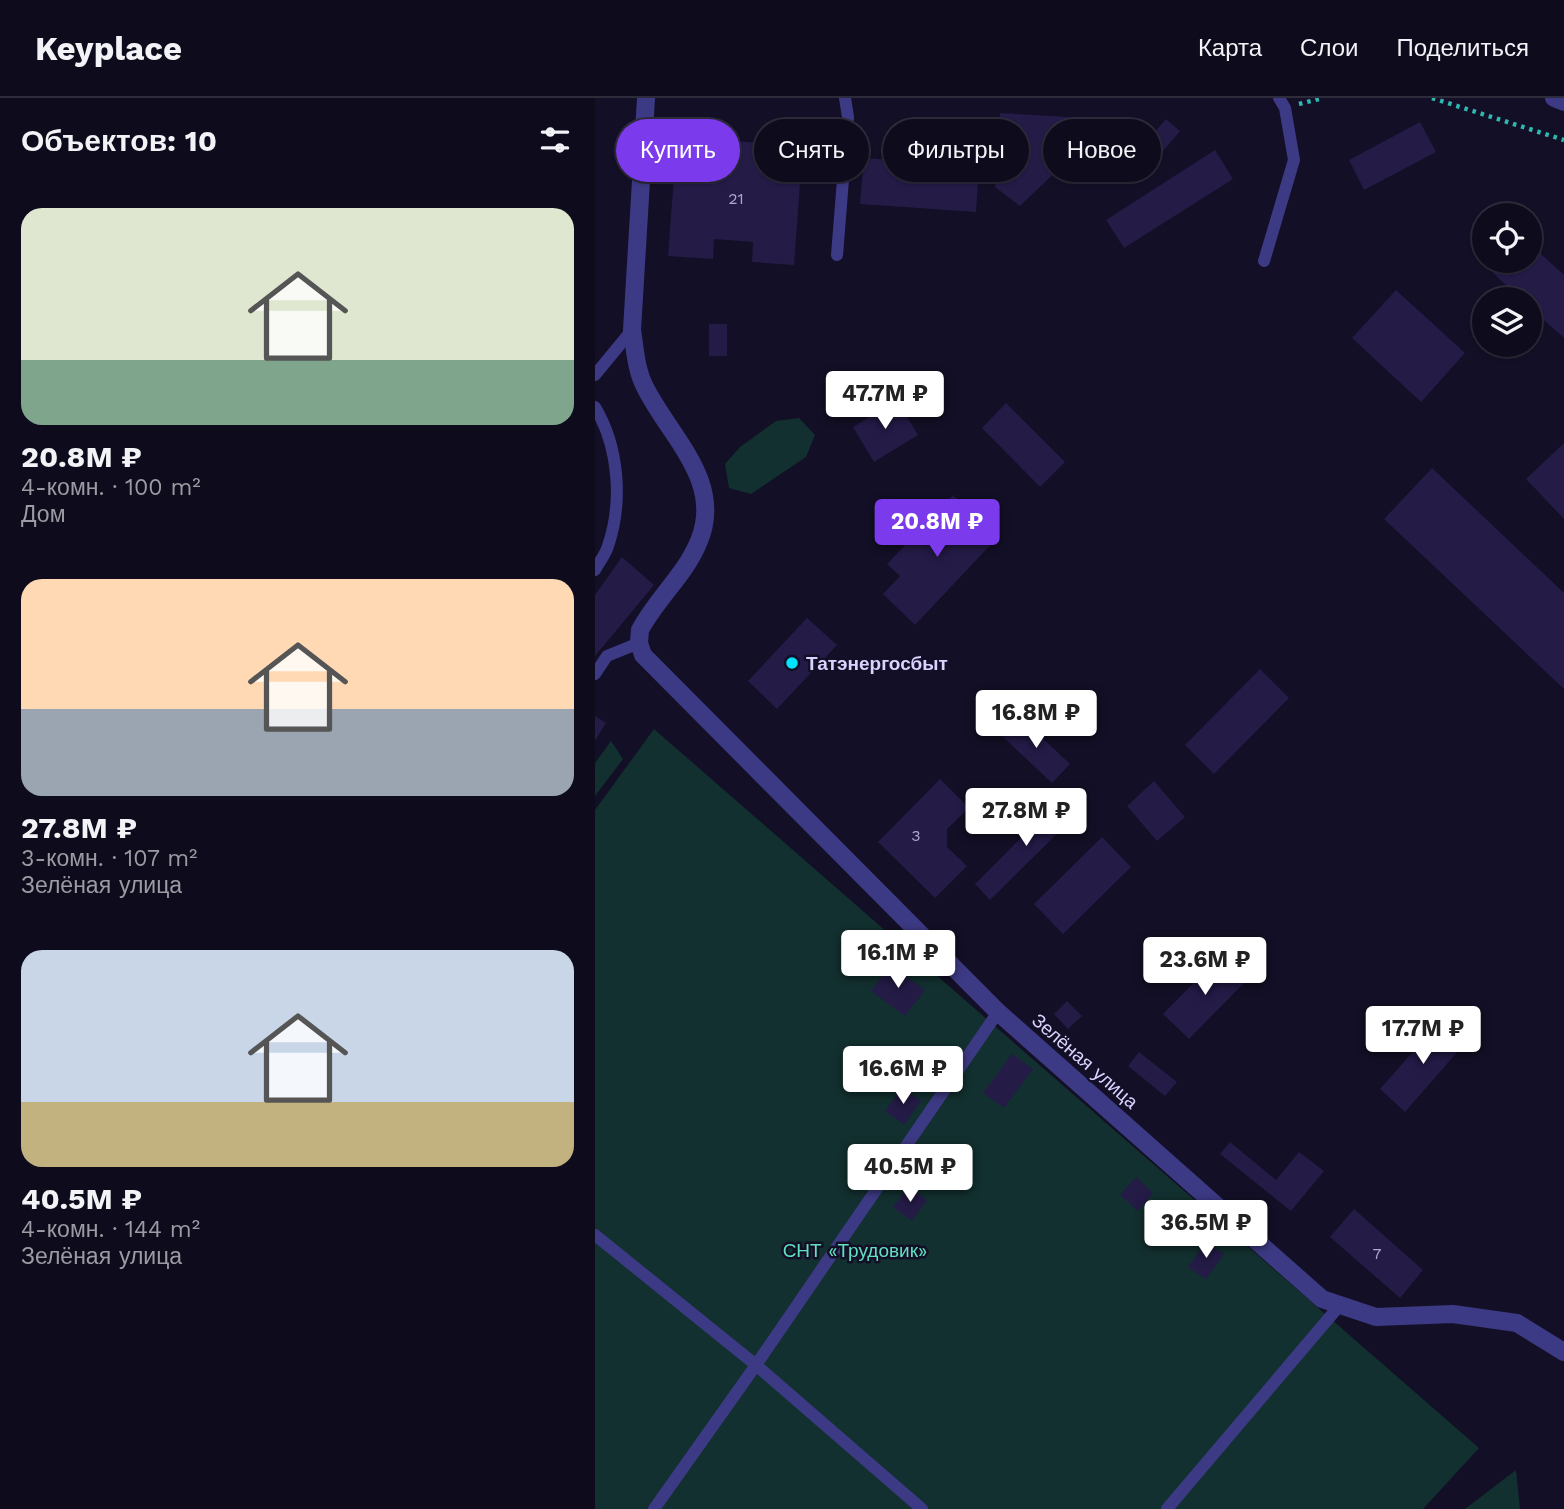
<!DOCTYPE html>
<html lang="ru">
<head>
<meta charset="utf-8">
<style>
  :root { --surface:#0e0b1c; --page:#171425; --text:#f1f3f6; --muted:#9b9ba3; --line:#2e2b3b; --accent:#7c3aed }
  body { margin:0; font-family:"Work Sans",sans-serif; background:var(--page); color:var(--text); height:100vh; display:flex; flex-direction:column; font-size:26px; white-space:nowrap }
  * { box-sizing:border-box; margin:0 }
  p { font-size:23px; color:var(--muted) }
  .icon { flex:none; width:38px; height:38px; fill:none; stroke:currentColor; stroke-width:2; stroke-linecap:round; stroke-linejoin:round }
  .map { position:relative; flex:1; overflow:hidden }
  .details { display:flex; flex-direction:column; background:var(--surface); width:595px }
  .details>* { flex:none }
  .banner { position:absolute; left:21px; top:21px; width:665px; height:63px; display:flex; gap:14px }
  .fabs { position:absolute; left:877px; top:105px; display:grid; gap:14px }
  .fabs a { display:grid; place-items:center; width:70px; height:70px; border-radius:50%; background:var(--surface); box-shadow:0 2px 5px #0004,0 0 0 2px var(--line); font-size:35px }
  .price { position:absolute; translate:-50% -60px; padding:0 16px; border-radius:7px; background:#fff; color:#222; font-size:23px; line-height:46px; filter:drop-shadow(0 2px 4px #0008) }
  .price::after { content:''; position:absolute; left:50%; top:42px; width:21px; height:16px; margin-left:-10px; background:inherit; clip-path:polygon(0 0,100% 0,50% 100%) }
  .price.on { background:var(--accent); color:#fff }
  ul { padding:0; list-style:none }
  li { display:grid; align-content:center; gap:14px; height:371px; padding:0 21px }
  li span { display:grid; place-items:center; height:217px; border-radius:21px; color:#555 }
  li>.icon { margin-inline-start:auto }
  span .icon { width:126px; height:126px; fill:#fffc; stroke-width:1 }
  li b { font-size:30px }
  h2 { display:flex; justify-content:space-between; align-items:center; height:84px; padding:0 21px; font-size:30px }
  .pill { padding:0 24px; border-radius:32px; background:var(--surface); box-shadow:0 2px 5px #0004,0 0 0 2px var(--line); font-size:24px; line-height:63px }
  .pill.on { background:var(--accent); color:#fff }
  header { display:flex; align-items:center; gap:42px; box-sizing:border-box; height:98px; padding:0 35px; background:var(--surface); border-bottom:2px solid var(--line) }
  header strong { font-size:33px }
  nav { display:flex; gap:38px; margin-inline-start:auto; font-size:24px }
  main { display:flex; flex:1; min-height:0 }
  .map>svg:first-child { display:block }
  .green { fill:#12302f }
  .building { fill:#241b47 }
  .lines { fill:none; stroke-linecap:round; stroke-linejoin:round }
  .path { stroke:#2fb8b0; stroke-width:4.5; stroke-dasharray:3.5 5; stroke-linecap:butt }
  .service { stroke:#3d3a85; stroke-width:12 }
  .minor { stroke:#3d3a85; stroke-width:18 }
  .tertiary { stroke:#3d3a85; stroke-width:18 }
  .poi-dot { fill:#00e5ff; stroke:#130f26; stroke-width:2.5 }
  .labels { text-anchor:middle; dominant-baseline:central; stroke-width:5; stroke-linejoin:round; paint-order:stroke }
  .number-label { font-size:16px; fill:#aca6d1 }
  .poi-label { font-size:19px; font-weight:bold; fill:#d9d4ff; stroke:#130f26; text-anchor:start }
  .street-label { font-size:19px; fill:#d9d4ff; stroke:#130f26 }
  .park-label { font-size:19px; fill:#5fe0c0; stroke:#130f26 }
</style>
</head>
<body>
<header>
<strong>Keyplace</strong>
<nav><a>Карта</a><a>Слои</a><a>Поделиться</a></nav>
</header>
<main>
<section class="details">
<h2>Объектов: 10<svg class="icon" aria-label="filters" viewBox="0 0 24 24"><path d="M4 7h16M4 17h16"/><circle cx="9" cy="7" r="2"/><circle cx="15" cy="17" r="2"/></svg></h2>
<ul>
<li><span style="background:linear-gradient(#dfe7d0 70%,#7fa58c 0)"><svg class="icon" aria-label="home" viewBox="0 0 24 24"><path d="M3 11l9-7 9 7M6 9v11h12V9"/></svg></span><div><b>20.8M ₽</b><p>4-комн. · 100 m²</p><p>Дом</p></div></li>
<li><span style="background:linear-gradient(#ffd9b3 60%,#9aa5b1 0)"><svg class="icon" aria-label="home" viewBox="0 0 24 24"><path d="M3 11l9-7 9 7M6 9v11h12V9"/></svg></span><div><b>27.8M ₽</b><p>3-комн. · 107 m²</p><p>Зелёная улица</p></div></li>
<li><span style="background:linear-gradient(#c9d6e8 70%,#c2b280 0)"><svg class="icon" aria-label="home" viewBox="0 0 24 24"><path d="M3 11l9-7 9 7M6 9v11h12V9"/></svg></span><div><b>40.5M ₽</b><p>4-комн. · 144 m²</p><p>Зелёная улица</p></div></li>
</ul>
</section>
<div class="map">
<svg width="969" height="1411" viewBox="0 0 969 1411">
  <rect width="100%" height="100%" fill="#130f26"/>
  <!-- green -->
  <path class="green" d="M204 320 220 337 211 359 156 396 134 390 130 366 145 349 181 323Z
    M59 631 884 1350 828 1411H0V712Z
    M16 643 28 661 0 698V665Z
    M921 1372 925 1411H870Z"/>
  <!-- building -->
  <path class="building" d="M405 15 491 20 490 46 425 108 400 89Z
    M571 21 585 33 563 59 549 47Z
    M825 24 841 54 769 92 754 62Z
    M122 42 167 45 166 56 207 59 199 167 157 164 158 144 119 141 118 161 73 158 81 51 121 53Z
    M620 52 638 81 529 150 511 122Z
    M269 60 384 68 381 114 265 106Z
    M934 145 969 177V240L934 209V201H926L898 175 909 163H934Z
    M801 192 870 255 826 304 757 240Z
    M114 226H132V258H114Z
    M302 302 323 337 279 364 258 329Z
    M411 305 470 364 445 389 387 330Z
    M969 345V421L931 381Z
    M837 370 969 495V591L789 421Z
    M358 397 403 439 320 527 288 496 305 478 292 466Z
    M27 459 59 487 0 558V497Z
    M212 520 242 547 182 611 153 583Z
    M665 571 694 600 619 676 590 647Z
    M0 618 11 625 0 643Z
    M425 619 475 666 457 685 407 638Z
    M345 681 374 710 352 731V749L372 768 340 800 283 744Z
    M559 683 590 719 562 743 532 708Z
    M467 699 483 715 395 802 380 786Z
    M507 739 536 769 468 836 439 806Z
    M626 857 652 882 594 941 568 916Z
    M295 867 330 892 310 918 276 893Z
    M472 903 487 918 473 931 459 916Z
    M846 922 871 944 810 1014 785 991Z
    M544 954 582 984 570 998 533 968Z
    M417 956 438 971 409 1010 388 995Z
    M308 989 326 1003 309 1027 290 1013Z
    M635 1044 681 1082 704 1054 729 1073 696 1113 625 1056Z
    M541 1079 558 1095 543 1113 525 1097Z
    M313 1089 332 1102 317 1123 298 1109Z
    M759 1111 828 1172 805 1200 735 1139Z
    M611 1144 629 1156 611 1181 593 1169Z"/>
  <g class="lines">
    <!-- path -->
    <path class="path" d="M837 0 969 42
      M704 6 728 0"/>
    <!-- service -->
    <path class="service" d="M242 157 253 19 250 0
      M669 163 699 62 690 10 684 0
      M0 277 37 232
      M0 309C24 349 28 404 13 448 11 456 4 464 0 472
      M0 576 12 558 44 545
      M0 1137 161 1267 327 1411
      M59 1411 161 1267 403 914
      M572 1411 745 1207"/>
    <!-- minor -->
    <path class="minor" d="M51 0 37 232C40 251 41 272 50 289 74 338 129 383 104 443 91 476 62 500 45 532L44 545 48 557 403 914 727 1201 781 1219 858 1216 922 1225 969 1254"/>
    <!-- tertiary -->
    <path class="tertiary" d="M959 0 969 4"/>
  </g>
  <!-- markers -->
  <circle class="poi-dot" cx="197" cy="565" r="7"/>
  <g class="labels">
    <!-- number labels -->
    <g class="number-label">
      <text x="141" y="100">21</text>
      <text x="321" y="737">3</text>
      <text x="782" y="1155">7</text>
    </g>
    <!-- poi labels -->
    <g class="poi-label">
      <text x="211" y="565">Татэнергосбыт</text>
    </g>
    <!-- street labels -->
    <g class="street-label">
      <text transform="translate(490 963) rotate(41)">Зелёная улица</text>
    </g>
    <!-- park labels -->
    <g class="park-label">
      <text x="260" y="1152">СНТ «Трудовик»</text>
    </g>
  </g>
</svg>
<div class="fabs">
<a><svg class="icon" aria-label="locate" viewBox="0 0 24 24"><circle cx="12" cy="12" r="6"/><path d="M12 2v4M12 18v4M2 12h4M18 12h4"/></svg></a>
<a><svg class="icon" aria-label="layers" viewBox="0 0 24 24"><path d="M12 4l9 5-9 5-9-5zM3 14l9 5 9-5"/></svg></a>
</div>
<b class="price" style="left:290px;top:333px">47.7M ₽</b>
<b class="price on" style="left:342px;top:461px">20.8M ₽</b>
<b class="price" style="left:441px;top:652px">16.8M ₽</b>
<b class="price" style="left:431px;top:750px">27.8M ₽</b>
<b class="price" style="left:303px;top:892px">16.1M ₽</b>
<b class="price" style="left:610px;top:899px">23.6M ₽</b>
<b class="price" style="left:828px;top:968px">17.7M ₽</b>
<b class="price" style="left:308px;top:1008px">16.6M ₽</b>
<b class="price" style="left:315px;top:1106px">40.5M ₽</b>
<b class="price" style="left:611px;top:1162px">36.5M ₽</b>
<div class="banner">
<a class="pill on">Купить</a>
<a class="pill">Снять</a>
<a class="pill">Фильтры</a>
<a class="pill">Новое</a>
</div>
</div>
</main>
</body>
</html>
